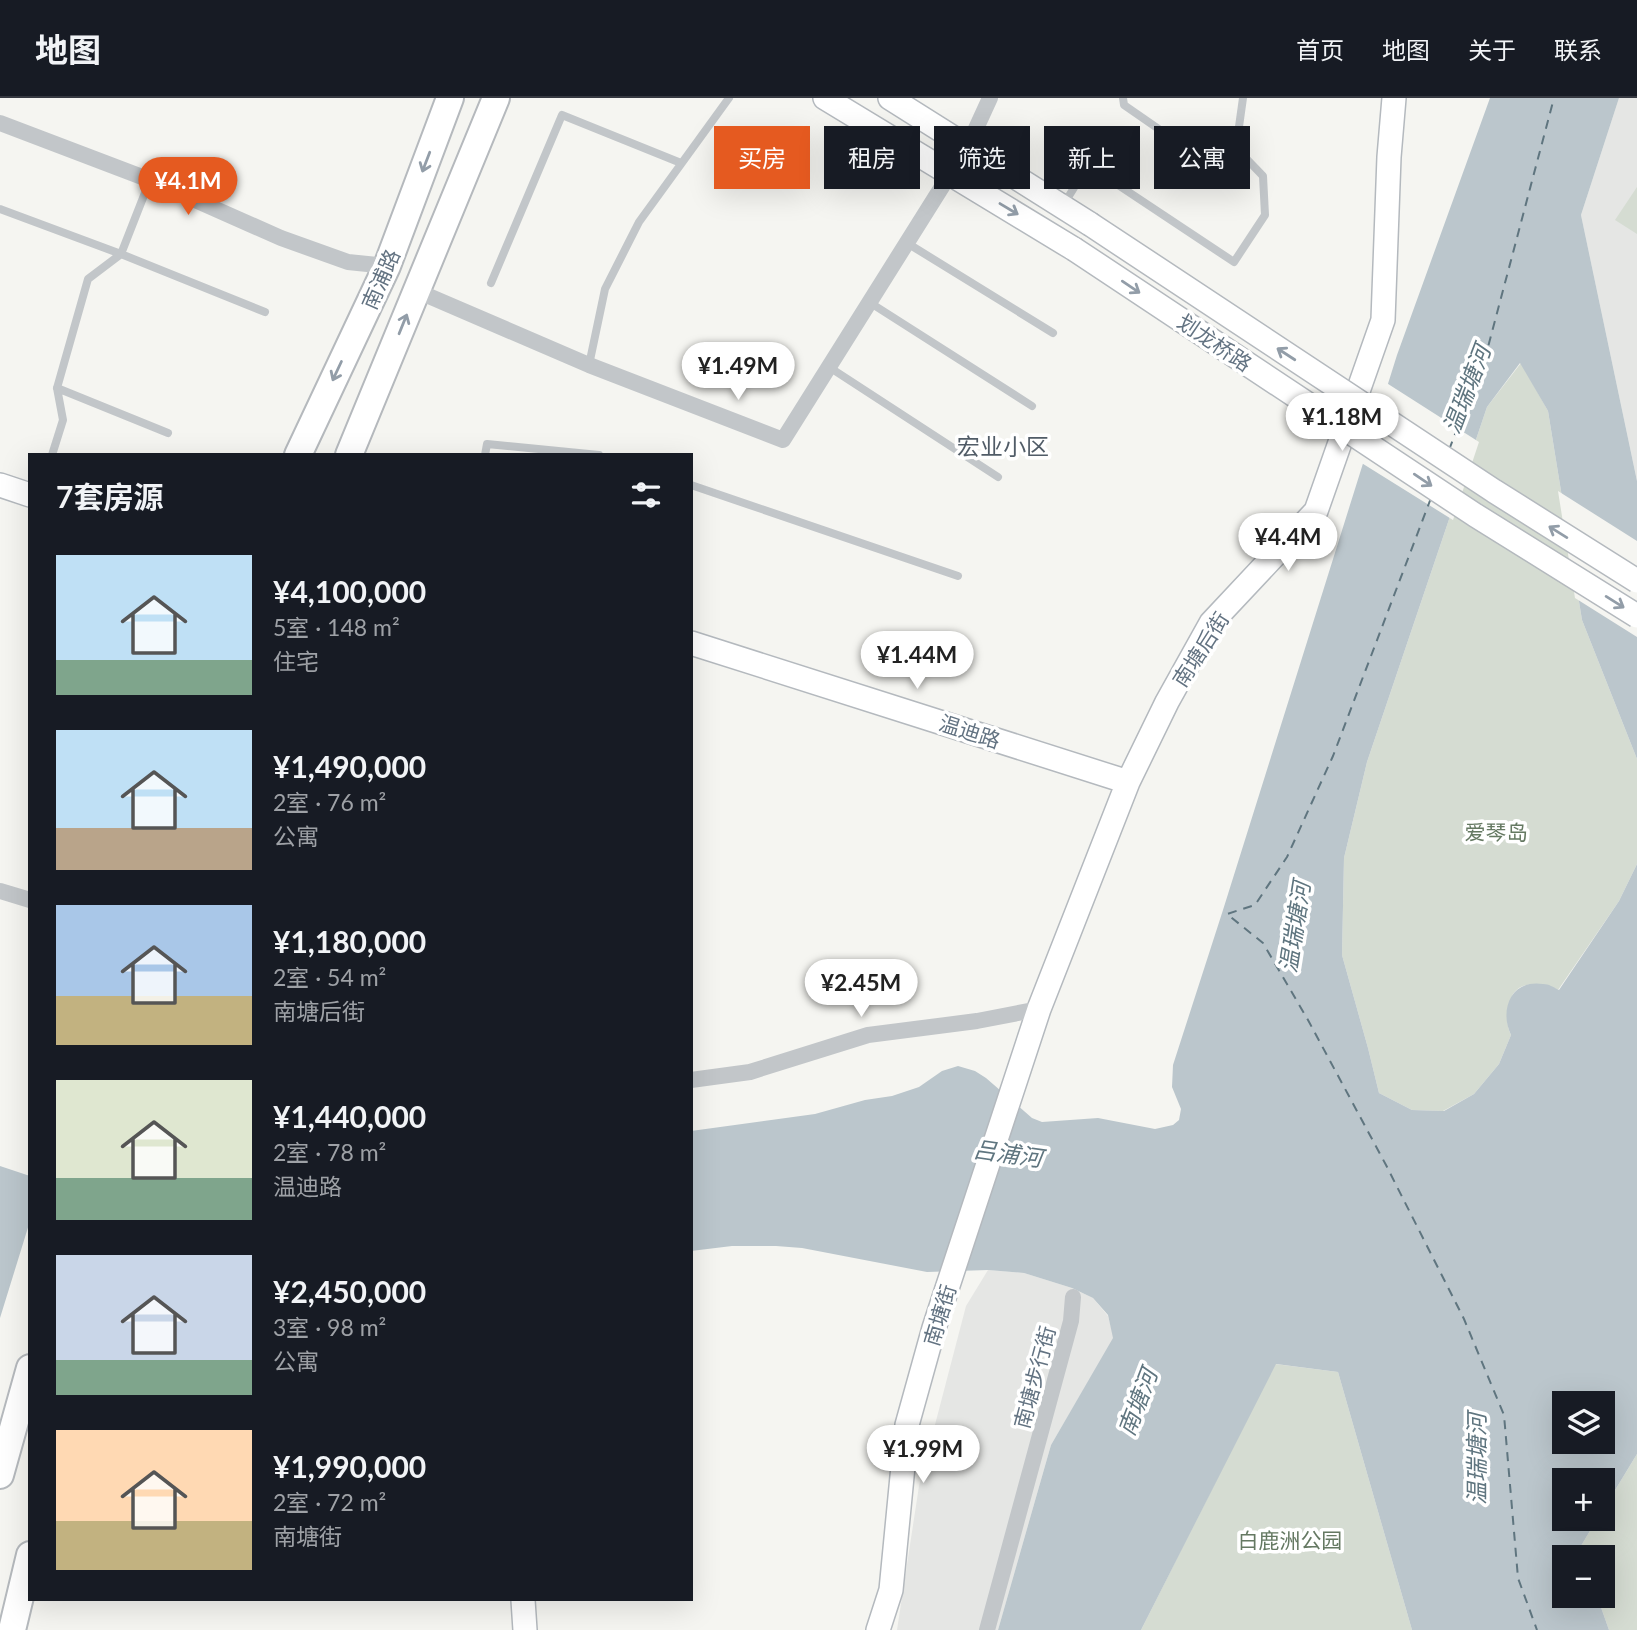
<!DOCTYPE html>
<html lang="zh">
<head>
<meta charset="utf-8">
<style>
  :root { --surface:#171b24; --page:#242831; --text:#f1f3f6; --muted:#9ea1a6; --line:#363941; --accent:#e55a20 }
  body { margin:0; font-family:Lato,"Noto Sans SC",sans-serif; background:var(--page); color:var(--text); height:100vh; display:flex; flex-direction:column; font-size:26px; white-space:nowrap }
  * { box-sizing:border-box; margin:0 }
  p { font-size:23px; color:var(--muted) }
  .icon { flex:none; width:38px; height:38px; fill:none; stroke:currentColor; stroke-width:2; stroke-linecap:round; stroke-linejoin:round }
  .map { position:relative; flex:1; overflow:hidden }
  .panel { position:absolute; left:28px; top:355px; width:665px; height:1148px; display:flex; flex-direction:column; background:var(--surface); border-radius:0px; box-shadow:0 7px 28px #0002 }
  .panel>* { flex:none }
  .hud { position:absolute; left:714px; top:28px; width:665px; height:63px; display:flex; gap:14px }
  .fabs { position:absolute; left:1552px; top:1293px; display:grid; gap:14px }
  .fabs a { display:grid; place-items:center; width:63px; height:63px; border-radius:0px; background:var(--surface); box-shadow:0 7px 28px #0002; font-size:35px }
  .price { position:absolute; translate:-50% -60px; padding:0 16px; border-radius:24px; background:#fff; color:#222; font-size:23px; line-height:46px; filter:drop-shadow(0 2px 4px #0008) }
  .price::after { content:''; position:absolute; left:50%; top:42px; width:21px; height:16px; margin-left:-10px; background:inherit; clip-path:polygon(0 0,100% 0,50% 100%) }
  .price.active { background:var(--accent); color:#fff }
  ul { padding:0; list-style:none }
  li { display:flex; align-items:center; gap:21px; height:175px; padding:0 28px }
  li span { display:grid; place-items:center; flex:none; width:196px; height:140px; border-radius:0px; color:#555 }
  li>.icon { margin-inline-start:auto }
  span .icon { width:84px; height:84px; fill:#fffc; stroke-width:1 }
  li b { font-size:30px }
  h2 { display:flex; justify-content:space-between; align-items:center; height:84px; padding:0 28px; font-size:30px }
  .tag { padding:0 24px; border-radius:0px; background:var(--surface); box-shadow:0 7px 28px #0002; font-size:24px; line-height:63px }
  .tag.active { background:var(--accent); color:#fff }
  header { display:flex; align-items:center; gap:42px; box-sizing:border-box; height:98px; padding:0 35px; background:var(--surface); border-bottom:2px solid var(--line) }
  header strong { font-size:33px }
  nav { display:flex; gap:38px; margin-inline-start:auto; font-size:24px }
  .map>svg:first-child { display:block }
  .built { fill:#e5e6e4 }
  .green { fill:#d5dcd2 }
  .water { fill:#bbc6cc; fill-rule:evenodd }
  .pier { fill:#f5f5f1 }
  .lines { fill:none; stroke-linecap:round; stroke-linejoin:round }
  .ferry { stroke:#5f757f; stroke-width:2; stroke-dasharray:9 7; stroke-linecap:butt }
  .secondary-casing { stroke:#b4b9be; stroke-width:26 }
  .primary-casing { stroke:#b5b9bd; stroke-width:30 }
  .lane { stroke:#c2c6c9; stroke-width:8 }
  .street { stroke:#c2c6c9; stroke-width:16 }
  .secondary { stroke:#fff; stroke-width:23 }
  .primary { stroke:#fff; stroke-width:26 }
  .secondary-bridge-casing { stroke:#b4b9be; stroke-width:26; stroke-linecap:butt }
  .secondary-bridge { stroke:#fff; stroke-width:23 }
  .oneway { stroke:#929da8 }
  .labels { text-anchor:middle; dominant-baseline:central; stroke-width:7; stroke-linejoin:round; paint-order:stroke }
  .street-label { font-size:21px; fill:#637382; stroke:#fff }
  .park-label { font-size:21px; fill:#657962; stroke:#fff }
  .water-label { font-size:23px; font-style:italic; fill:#5f757f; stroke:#fff }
  .neighbourhood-label { font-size:23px; fill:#515c67; stroke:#fff }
</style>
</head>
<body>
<header>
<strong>地图</strong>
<nav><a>首页</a><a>地图</a><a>关于</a><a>联系</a></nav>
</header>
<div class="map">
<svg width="1637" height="1532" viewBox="0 0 1637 1532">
  <rect width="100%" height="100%" fill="#f5f5f1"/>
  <!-- built -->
  <path class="built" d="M1619 0H1637V383L1581 117Z
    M988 1172 1024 1175 1072 1190 1093 1200 1108 1218 1114 1240 1051 1347 998 1532H897L919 1388 966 1208Z"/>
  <!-- green -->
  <path class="green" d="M1637 89V136L1615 122Z
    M1521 265 1548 313 1582 522 1637 661V766L1619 803 1558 892C1545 885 1521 881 1512 898 1510 902 1510 910 1509 915 1507 925 1507 928 1511 937L1499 966 1474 996 1443 1013 1412 1012 1379 995 1368 950 1342 857 1344 760 1367 664 1487 309Z
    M1275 1266 1338 1274 1412 1532H1141Z
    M1637 1356V1532H1609L1597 1498H1603V1460L1585 1459 1581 1448 1597 1421H1603V1412Z"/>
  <!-- water -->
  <path class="water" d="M1490 0H1619L1581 117 1637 383V661L1582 522 1548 313 1520 265 1487 309 1367 664 1344 760 1342 857 1368 950 1379 995 1412 1012 1444 1013 1474 996 1499 966 1511 937C1499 912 1511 881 1543 886 1549 886 1553 889 1559 892L1619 803 1637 766V1356L1603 1412V1382H1564V1421H1597L1581 1448 1585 1459 1564 1460V1498H1597L1609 1532H1412L1338 1274 1276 1266 1141 1532H998L1051 1347 1113 1240 1108 1217 1093 1200 1072 1190 1024 1175 988 1172 927 1174 802 1150 776 1148H732L691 1153V1033L815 1016 865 1002 892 998 919 989 942 973 958 968 975 973 986 980 1032 1020 1042 1024 1098 1020 1155 1031 1173 1027 1179 1022 1181 1011 1172 989 1173 967 1223 812 1397 257ZM1564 1306H1603V1344H1564Z
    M0 1068 30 1078V1225L0 1224Z"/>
  <!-- pier -->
  <path class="pier" d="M1385 284 1479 344 1453 422 1360 364Z
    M1558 393 1637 443V539L1575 500Z
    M30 1123V1228L0 1227V1220Z"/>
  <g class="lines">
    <!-- ferry -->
    <path class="ferry" d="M1449 352 1488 249 1554 0
      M1431 400 1333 658 1287 759 1255 807 1227 816 1263 845 1308 922 1386 1067 1464 1221 1504 1317 1518 1480 1537 1532"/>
    <defs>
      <path id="secondary" d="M825 0 1074 151
        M890 0 1090 126
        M0 387 30 397
        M691 545 1128 684
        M523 1502 525 1532
        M878 1532 891 1492 907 1327 934 1230 1039 911 1128 684 1167 604 1211 525 1316 413 1383 222 1389 59 1394 0"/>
      <path id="primary" d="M298 357 387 168 450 0
        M349 357 496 0
        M0 1377 30 1270
        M12 1532 30 1457"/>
    </defs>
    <!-- secondary casing -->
    <use href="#secondary" class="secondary-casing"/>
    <!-- primary casing -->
    <use href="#primary" class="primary-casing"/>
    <!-- lane -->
    <path class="lane" d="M1123 0 1124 7 1163 34 1215 64 1236 50
      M1064 106 1088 67 1234 164 1265 117 1263 78 1236 50 1243 0
      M0 111 121 156 265 214
      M907 145 1053 235
      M491 185 562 17 681 65
      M869 204 1032 308
      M589 267 605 191 639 124 729 0
      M829 269 998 379
      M57 290 88 181 121 156 150 82
      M52 357 63 322 57 290 168 335
      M485 357 487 346 599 357
      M691 387 958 478"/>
    <!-- street -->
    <path class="street" d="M0 25 150 82 281 140 348 164 387 168
      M968 48 990 0
      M417 193 589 267 783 342 950 76
      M0 793 30 802
      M691 982 750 974 868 937 977 923 1039 911
      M987 1532 1071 1223 1073 1199"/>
    <!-- secondary -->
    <use href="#secondary" class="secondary"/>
    <!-- primary -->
    <use href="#primary" class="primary"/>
    <defs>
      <path id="secondary-bridge" d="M1090 126 1494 393 1637 483
        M1074 151 1475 417 1637 518"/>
    </defs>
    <!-- secondary-bridge casing -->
    <use href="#secondary-bridge" class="secondary-bridge-casing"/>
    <!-- secondary-bridge -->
    <use href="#secondary-bridge" class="secondary-bridge"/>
  </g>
  <!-- one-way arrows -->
  <defs><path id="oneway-shaft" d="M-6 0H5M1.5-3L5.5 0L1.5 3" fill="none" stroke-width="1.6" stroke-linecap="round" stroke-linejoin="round" transform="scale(1.75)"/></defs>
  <g class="oneway">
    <use href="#oneway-shaft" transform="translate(426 64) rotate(111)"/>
    <use href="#oneway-shaft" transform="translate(1009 111) rotate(31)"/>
    <use href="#oneway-shaft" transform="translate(1131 189) rotate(34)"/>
    <use href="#oneway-shaft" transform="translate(403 226) rotate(-68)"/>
    <use href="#oneway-shaft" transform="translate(1286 256) rotate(-147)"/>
    <use href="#oneway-shaft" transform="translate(337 273) rotate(115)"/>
    <use href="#oneway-shaft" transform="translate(1423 382) rotate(34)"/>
    <use href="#oneway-shaft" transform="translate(1558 434) rotate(-148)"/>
    <use href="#oneway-shaft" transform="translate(1615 504) rotate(32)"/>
  </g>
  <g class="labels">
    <!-- street labels -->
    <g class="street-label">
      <text transform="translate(380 181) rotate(-66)">南浦路</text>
      <text transform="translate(1215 244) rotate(34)">划龙桥路</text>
      <text transform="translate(1200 551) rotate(-57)">南塘后街</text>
      <text transform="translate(970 633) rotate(18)">温迪路</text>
      <text transform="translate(939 1217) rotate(-73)">南塘街</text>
      <text transform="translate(1034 1279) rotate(-75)">南塘步行街</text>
    </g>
    <!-- park labels -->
    <g class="park-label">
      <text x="1496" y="733">爱琴岛</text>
      <text x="1290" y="1441">白鹿洲公园</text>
    </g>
    <!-- water labels -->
    <g class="water-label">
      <text transform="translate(1466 291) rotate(-69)">温瑞塘河</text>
      <text transform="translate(1294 829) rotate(-81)">温瑞塘河</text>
      <text transform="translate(1008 1055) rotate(8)">吕浦河</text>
      <text transform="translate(1137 1304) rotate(-69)">南塘河</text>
      <text transform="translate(1476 1361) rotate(-90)">温瑞塘河</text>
    </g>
    <!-- neighbourhood labels -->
    <g class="neighbourhood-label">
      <text x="1003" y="348">宏业小区</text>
    </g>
  </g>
</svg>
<div class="fabs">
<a><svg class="icon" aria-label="layers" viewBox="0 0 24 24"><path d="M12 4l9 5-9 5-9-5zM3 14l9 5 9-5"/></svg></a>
<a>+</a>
<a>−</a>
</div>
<b class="price active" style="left:188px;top:119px">¥4.1M</b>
<b class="price" style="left:738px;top:304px">¥1.49M</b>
<b class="price" style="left:1342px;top:355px">¥1.18M</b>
<b class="price" style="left:1288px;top:475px">¥4.4M</b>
<b class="price" style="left:917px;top:593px">¥1.44M</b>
<b class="price" style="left:861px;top:921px">¥2.45M</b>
<b class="price" style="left:923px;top:1387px">¥1.99M</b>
<div class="hud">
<a class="tag active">买房</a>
<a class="tag">租房</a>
<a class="tag">筛选</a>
<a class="tag">新上</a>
<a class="tag">公寓</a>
</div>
<section class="panel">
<h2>7套房源<svg class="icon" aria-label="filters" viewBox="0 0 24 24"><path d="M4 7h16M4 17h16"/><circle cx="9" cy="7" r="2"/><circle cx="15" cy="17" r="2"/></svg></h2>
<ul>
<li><span style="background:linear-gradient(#bfe0f5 75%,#7fa58c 0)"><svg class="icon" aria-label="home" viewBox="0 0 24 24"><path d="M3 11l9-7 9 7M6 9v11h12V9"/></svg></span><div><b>¥4,100,000</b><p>5室 · 148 m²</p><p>住宅</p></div></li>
<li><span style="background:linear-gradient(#bfe0f5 70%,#b9a48a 0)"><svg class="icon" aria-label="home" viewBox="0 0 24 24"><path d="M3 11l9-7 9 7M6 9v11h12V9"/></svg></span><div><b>¥1,490,000</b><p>2室 · 76 m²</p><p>公寓</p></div></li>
<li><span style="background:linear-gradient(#a9c7e8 65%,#c2b280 0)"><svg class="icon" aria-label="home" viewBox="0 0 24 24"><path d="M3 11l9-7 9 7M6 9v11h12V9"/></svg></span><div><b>¥1,180,000</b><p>2室 · 54 m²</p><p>南塘后街</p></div></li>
<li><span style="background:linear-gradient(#dfe7d0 70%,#7fa58c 0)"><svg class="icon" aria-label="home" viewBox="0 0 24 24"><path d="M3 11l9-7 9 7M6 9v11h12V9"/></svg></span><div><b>¥1,440,000</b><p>2室 · 78 m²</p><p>温迪路</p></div></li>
<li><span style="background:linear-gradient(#c9d6e8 75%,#7fa58c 0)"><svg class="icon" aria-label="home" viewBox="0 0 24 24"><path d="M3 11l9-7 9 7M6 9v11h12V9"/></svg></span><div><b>¥2,450,000</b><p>3室 · 98 m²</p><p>公寓</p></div></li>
<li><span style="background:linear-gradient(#ffd9b3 65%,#c2b280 0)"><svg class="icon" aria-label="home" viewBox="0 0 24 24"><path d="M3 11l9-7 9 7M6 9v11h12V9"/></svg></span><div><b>¥1,990,000</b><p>2室 · 72 m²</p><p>南塘街</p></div></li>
</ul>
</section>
</div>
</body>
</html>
